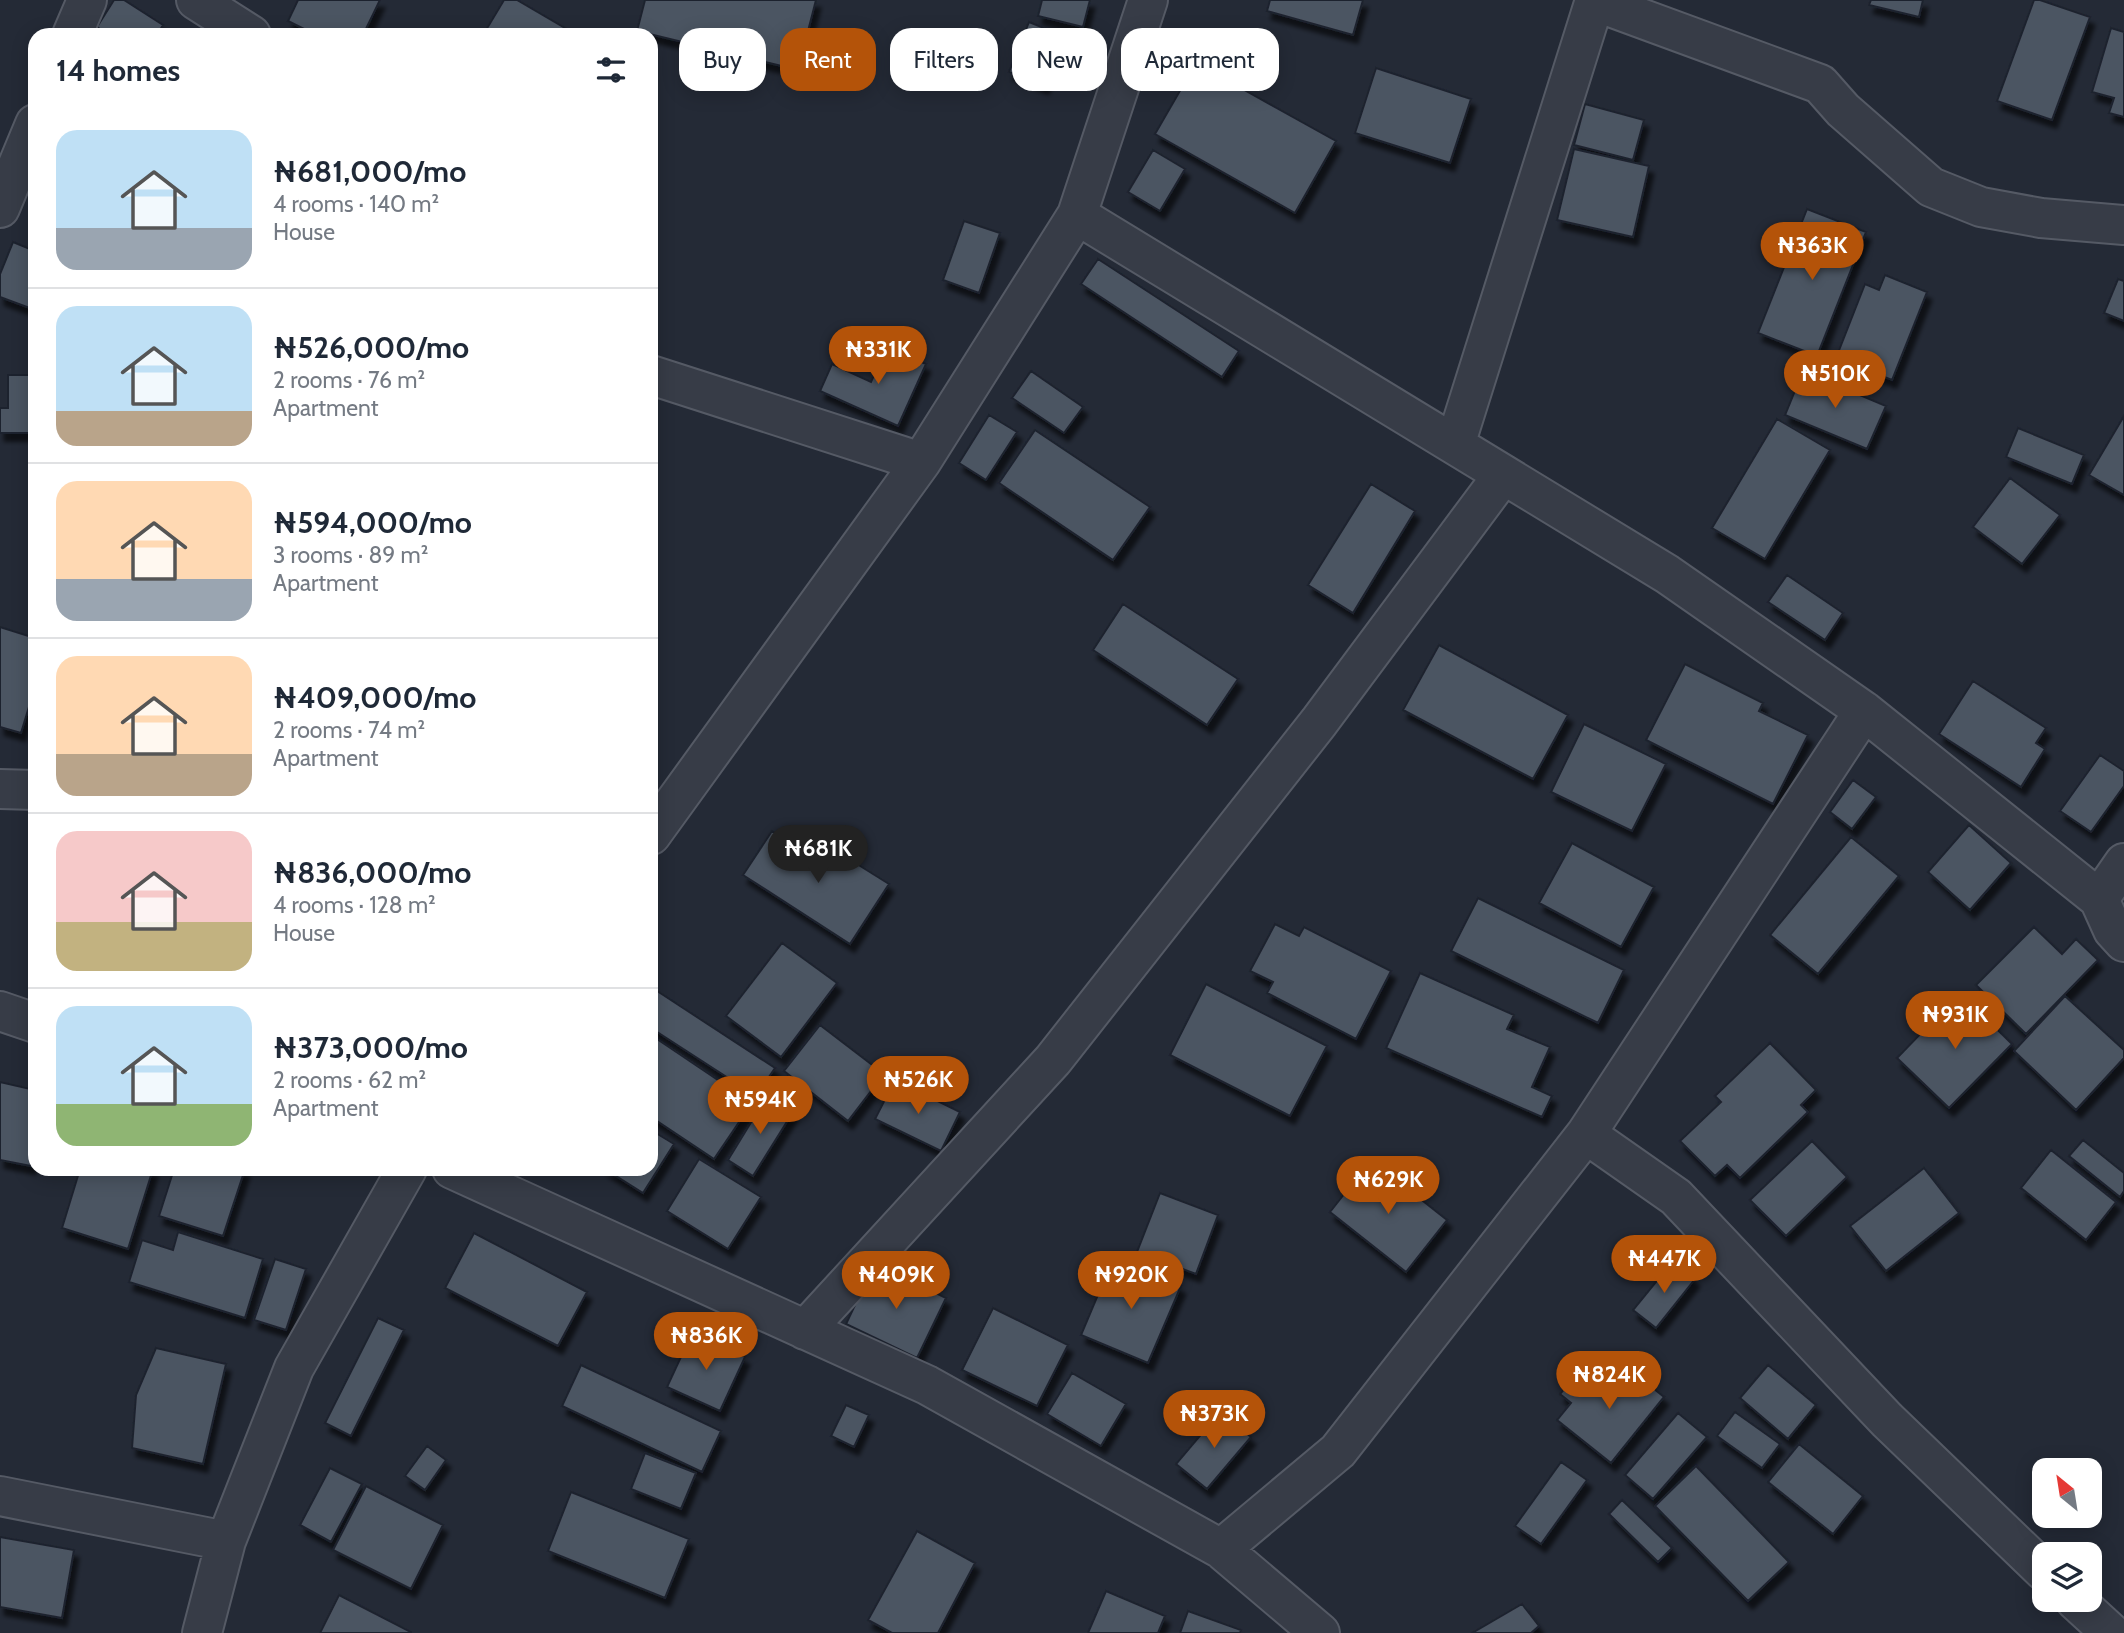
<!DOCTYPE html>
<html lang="en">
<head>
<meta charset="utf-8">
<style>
  :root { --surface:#fff; --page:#f6f6f7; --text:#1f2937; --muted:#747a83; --line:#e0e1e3; --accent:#b45309 }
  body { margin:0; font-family:Cabin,sans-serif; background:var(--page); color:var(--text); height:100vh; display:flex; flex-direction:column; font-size:26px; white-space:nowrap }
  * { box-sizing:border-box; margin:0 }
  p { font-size:23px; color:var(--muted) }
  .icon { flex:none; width:38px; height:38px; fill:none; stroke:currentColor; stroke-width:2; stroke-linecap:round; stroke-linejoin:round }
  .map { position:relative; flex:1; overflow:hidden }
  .sheet { position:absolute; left:28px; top:28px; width:630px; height:1148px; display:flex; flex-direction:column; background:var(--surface); border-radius:21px; box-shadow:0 4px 18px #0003 }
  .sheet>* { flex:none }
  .banner { position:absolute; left:679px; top:28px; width:665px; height:63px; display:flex; gap:14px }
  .needle { width:46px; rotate:330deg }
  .controls { position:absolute; left:2032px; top:1458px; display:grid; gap:14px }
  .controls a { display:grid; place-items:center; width:70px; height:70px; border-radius:14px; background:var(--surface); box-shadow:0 4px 18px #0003; font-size:35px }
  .price { position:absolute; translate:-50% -60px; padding:0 16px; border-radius:24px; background:var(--accent); color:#fff; font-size:23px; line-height:46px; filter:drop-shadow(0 2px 4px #0008) }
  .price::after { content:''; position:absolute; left:50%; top:42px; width:21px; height:16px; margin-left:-10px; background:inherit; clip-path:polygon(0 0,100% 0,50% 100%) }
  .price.on { background:#222; color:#fff }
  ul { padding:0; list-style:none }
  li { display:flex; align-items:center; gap:21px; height:175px; padding:0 28px }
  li+li { border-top:2px solid var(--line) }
  li span { display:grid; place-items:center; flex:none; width:196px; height:140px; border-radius:21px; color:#555 }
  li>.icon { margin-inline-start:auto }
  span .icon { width:84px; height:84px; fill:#fffc; stroke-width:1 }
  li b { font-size:30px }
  h2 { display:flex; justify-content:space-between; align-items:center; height:84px; padding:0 28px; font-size:30px }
  .tag { padding:0 24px; border-radius:21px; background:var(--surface); box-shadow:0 4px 18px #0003; font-size:24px; line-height:63px }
  .tag.on { background:var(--accent); color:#fff }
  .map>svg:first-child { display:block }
  .building { fill:#4c5462; stroke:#1e232e; stroke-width:2; filter:url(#shadow) }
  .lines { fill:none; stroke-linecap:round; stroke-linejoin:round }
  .minor-casing { stroke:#555a65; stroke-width:42 }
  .minor { stroke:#373c47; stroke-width:38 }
</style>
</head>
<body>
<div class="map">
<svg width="2124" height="1633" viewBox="0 0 2124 1633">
  <defs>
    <filter id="shadow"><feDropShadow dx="4.5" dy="8" stdDeviation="2" flood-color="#0009"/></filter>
  </defs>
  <rect width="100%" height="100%" fill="#242a36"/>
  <!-- building -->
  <path class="building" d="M114 0H124L163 25 157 35H109L97 27Z
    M298 0H380L363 35H316L288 21Z
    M504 0H517L570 31 568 35H483Z
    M645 0H816L798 70 637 31Z
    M1042 0H1090L1083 27 1038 16Z
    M1270 0H1363L1353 35 1267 11Z
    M1871 0H1923L1919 17 1869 5Z
    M2034 0H2040L2090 17 2052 120 1997 101Z
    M1029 22 1064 36 1044 86 1009 72Z
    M2111 28 2124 32V117L2109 113 2114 98 2092 92Z
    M1196 63 1336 141 1295 213 1155 134Z
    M1376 68 1471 99 1450 163 1355 133Z
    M1585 104 1644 120 1633 160 1574 145Z
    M1574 149 1649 166 1633 237 1557 220Z
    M1153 150 1185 169 1160 211 1128 192Z
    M1807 209 1866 232 1817 356 1758 333Z
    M964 221 1000 233 979 293 943 280Z
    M13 242 35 251V310L0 297V274Z
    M1098 259 1239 351 1222 377 1081 284Z
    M1885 275 1927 292 1892 380 1836 358 1865 284 1879 290Z
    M2118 279 2124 281V321L2104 313Z
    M887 347 926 364 898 426 820 391 832 364 871 382Z
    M1031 371 1083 407 1064 433 1012 398Z
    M1803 371 1886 406 1867 449 1785 415Z
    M8 375H35V433H0V408H8Z
    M989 415 1017 432 986 480 959 463Z
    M2124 416V495L2089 475Z
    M1777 419 1830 450 1765 559 1712 528Z
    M2018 428 2084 455 2072 484 2006 457Z
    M1035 430 1150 507 1113 560 999 483Z
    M2010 478 2060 515 2022 564 1973 527Z
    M1371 484 1415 511 1353 613 1308 585Z
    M1787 575 1843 613 1825 640 1768 602Z
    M1123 604 1238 679 1207 725 1093 650Z
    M0 627 35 638V687L21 733 0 727Z
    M1439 645 1568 715 1533 779 1403 710Z
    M1685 664 1763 703 1759 711 1808 735 1773 804 1646 740Z
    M1973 681 2046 728 2036 743 2045 749 2021 787 1939 734Z
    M1584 724 1666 764 1632 831 1551 792Z
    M2100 755 2124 771V786L2091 832 2060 811Z
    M1853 780 1876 797 1852 829 1830 812Z
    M1969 825 2011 863 1970 910 1928 872Z
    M772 831 823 864 833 849 889 884 850 944 743 875Z
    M1851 837 1899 876 1818 974 1770 935Z
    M1572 843 1654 887 1621 947 1539 903Z
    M1478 898 1624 970 1598 1023 1451 951Z
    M1275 924 1299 936 1304 927 1391 971 1356 1039 1267 993 1273 982 1250 971Z
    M2034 927 2062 954 2076 939 2098 960 2026 1034 1976 985Z
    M782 943 837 983 781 1057 726 1016Z
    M1420 973 1514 1015 1507 1029 1550 1047 1532 1087 1552 1096 1542 1117 1386 1048Z
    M1206 984 1327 1046 1290 1116 1170 1055Z
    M651 987 775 1068 756 1096 651 1028Z
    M1960 993 2012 1044 1949 1108 1897 1058Z
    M2065 996 2124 1050V1058L2076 1110 2014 1051Z
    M820 1025 884 1074 848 1121 784 1071Z
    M651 1035 752 1103 714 1159 651 1117Z
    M1770 1043 1816 1090 1801 1105 1808 1112 1740 1178 1727 1165 1715 1176 1680 1141 1721 1102 1715 1096Z
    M895 1080 960 1112 941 1151 875 1119Z
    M0 1082 35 1090V1147L31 1166 0 1160Z
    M767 1096 793 1112 753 1176 728 1160Z
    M651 1130 674 1144 643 1193 605 1169H651Z
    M2083 1140 2124 1173V1191L2120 1197 2069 1156Z
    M1812 1141 1847 1177 1786 1236 1750 1200Z
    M2051 1150 2116 1202 2086 1240 2021 1188Z
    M699 1159 761 1197 728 1249 667 1211Z
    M1371 1160 1447 1220 1406 1272 1330 1212Z
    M1924 1168 1959 1213 1886 1271 1850 1226Z
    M80 1169H153L128 1249 62 1228Z
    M174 1169H245L223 1236 159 1216Z
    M1160 1193 1218 1215 1196 1274 1137 1252Z
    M178 1232 263 1259 245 1318 129 1282 142 1240 173 1250Z
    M474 1233 587 1292 558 1346 445 1288Z
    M275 1259 306 1269 286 1330 254 1320Z
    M1113 1259 1181 1286 1148 1363 1081 1335Z
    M1673 1261 1695 1279 1656 1328 1633 1310Z
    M875 1263 946 1298 917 1358 846 1324Z
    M993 1308 1068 1345 1037 1406 962 1370Z
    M378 1318 404 1330 351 1436 325 1423Z
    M692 1333 745 1357 720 1411 667 1387Z
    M156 1348 226 1364 203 1464 132 1448 136 1395Z
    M1622 1363 1664 1397 1611 1463 1557 1420 1571 1403 1560 1394 1576 1375 1598 1393Z
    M581 1365 721 1431 702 1472 562 1406Z
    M1768 1365 1816 1405 1788 1439 1740 1398Z
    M1072 1373 1126 1404 1101 1446 1047 1414Z
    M846 1405 869 1415 854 1447 831 1436Z
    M1220 1412 1251 1437 1207 1489 1176 1464Z
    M1735 1412 1780 1444 1762 1468 1717 1436Z
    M1678 1413 1707 1437 1653 1499 1625 1475Z
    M1799 1444 1863 1496 1833 1534 1768 1482Z
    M427 1446 446 1460 425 1490 405 1476Z
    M645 1453 696 1473 681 1509 631 1489Z
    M1561 1462 1587 1480 1541 1544 1515 1526Z
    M1696 1466 1789 1562 1748 1601 1655 1506Z
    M330 1468 362 1484 331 1542 300 1525Z
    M366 1486 443 1525 411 1589 333 1550Z
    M571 1492 689 1539 665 1598 548 1551Z
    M1622 1500 1672 1548 1658 1562 1609 1514Z
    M917 1531 975 1563 938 1633H892L868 1620Z
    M0 1537 74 1550 62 1618 0 1607Z
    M1106 1591 1165 1616 1158 1633H1088Z
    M339 1595 411 1632V1633H320Z
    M1522 1604 1539 1626 1531 1633H1472Z
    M1188 1611 1241 1630 1240 1633H1180Z"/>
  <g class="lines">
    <defs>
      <path id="minor" d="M196 0 251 35
        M1594 1 1820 84 1843 110 1931 187 1981 207 2041 218 2124 225
        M72 35 87 0
        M0 208 35 124
        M1077 215 1667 574 1864 711 2099 899 2113 930 2124 942
        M651 375 921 462
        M1455 445 1595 0
        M0 789 35 790
        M651 835 921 462 1077 215 1148 0
        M2099 899 2124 863
        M0 1011 35 1023
        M1586 1134 1676 1197 1887 1420 2044 1571
        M452 1169 927 1385 1221 1549 1320 1633
        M805 1330 1053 1060 1319 722 1503 475
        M0 1496 226 1541
        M1221 1549 1338 1451 1586 1134 1864 711
        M2075 1600 2111 1633
        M202 1633 226 1541 294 1368 407 1169"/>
    </defs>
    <!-- minor casing -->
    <use href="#minor" class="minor-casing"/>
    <!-- minor -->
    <use href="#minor" class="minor"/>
  </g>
</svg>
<div class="controls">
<a><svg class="needle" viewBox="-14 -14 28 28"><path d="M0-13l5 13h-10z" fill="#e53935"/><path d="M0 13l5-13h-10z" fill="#747a83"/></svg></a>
<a><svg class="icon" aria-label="layers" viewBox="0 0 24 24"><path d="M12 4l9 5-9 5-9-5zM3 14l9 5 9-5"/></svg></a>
</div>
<b class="price" style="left:1812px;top:282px">₦363K</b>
<b class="price" style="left:878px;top:386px">₦331K</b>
<b class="price" style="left:1835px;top:410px">₦510K</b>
<b class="price on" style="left:818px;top:885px">₦681K</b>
<b class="price" style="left:1955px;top:1051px">₦931K</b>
<b class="price" style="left:918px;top:1116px">₦526K</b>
<b class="price" style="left:760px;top:1136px">₦594K</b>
<b class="price" style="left:1388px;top:1216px">₦629K</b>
<b class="price" style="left:1664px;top:1295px">₦447K</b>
<b class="price" style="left:896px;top:1311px">₦409K</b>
<b class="price" style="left:1131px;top:1311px">₦920K</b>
<b class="price" style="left:706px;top:1372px">₦836K</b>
<b class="price" style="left:1609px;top:1411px">₦824K</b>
<b class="price" style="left:1214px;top:1450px">₦373K</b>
<div class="banner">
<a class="tag">Buy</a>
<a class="tag on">Rent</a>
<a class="tag">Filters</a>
<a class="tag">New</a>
<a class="tag">Apartment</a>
</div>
<section class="sheet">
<h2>14 homes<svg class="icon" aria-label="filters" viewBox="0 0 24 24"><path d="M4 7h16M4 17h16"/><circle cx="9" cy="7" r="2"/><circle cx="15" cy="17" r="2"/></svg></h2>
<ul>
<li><span style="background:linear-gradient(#bfe0f5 70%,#9aa5b1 0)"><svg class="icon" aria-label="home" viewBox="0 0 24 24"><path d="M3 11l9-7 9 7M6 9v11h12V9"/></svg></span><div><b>₦681,000/mo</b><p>4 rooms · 140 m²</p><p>House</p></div></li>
<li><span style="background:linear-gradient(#bfe0f5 75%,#b9a48a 0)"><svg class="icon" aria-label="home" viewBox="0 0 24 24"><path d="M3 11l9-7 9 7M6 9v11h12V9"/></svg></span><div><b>₦526,000/mo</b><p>2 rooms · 76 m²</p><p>Apartment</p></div></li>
<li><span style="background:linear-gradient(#ffd9b3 70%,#9aa5b1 0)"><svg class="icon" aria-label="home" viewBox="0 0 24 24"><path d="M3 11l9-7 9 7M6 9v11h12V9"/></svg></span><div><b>₦594,000/mo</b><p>3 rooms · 89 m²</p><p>Apartment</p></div></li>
<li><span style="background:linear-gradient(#ffd9b3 70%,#b9a48a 0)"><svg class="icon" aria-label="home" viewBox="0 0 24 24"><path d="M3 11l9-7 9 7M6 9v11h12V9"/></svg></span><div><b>₦409,000/mo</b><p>2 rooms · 74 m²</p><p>Apartment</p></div></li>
<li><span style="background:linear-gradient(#f6c9c9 65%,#c2b280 0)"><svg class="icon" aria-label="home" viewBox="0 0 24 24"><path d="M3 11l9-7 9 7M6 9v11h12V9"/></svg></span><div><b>₦836,000/mo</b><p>4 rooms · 128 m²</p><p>House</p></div></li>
<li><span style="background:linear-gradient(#bfe0f5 70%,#8fb573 0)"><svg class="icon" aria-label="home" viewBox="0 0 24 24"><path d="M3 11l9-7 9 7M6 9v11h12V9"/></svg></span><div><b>₦373,000/mo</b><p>2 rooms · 62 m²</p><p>Apartment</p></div></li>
</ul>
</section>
</div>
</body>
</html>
